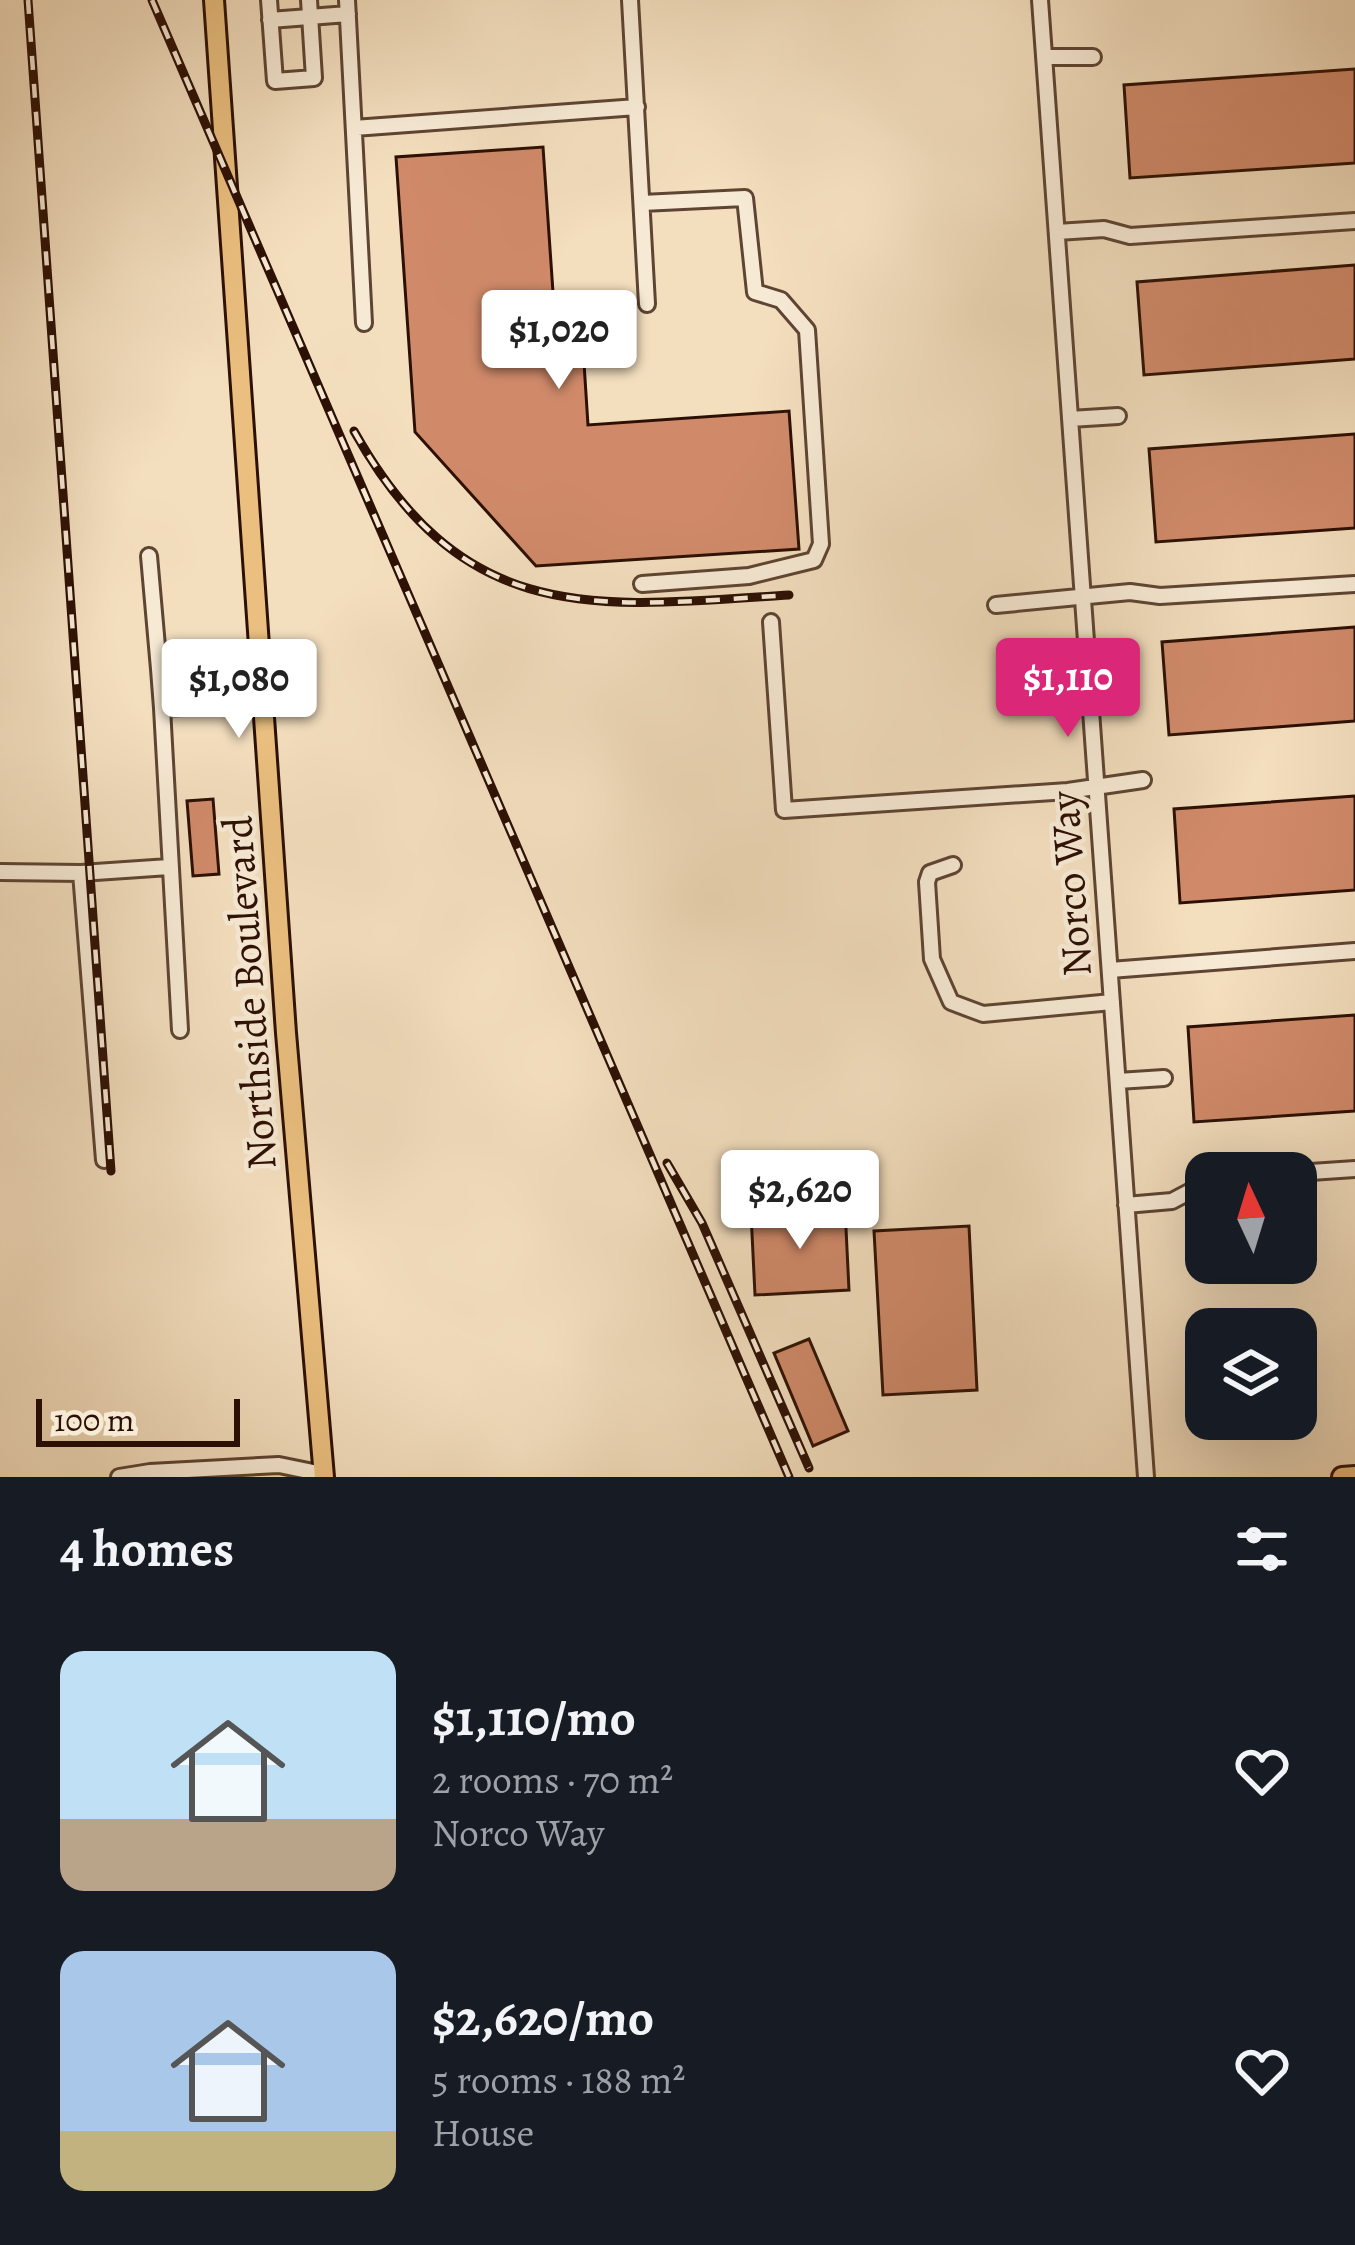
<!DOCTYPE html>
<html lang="en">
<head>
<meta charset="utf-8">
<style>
  :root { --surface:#171b24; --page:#20242c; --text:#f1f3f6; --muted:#9ea1a6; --accent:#db2777 }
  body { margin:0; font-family:Alegreya,serif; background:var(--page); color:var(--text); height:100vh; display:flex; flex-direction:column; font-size:45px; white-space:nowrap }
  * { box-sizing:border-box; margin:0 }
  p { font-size:39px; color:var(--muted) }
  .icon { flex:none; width:66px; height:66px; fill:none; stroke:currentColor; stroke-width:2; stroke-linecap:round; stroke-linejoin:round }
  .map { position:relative; height:1477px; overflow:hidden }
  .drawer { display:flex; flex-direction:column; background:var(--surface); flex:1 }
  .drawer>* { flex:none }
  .needle { width:78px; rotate:356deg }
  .buttons { position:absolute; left:1185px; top:1152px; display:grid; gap:24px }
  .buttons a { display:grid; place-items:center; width:132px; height:132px; border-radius:24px; background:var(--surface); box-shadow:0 12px 48px #0002; font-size:60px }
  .scale { position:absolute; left:36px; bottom:30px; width:204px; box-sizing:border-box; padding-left:12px; border:6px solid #2d1004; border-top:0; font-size:33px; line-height:42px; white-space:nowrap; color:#2d1004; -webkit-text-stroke:9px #f7ead5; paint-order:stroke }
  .price { position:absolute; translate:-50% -102px; padding:0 27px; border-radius:12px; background:#fff; color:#222; font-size:39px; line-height:78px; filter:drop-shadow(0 3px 6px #0008) }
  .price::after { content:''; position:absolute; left:50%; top:72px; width:36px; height:27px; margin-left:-18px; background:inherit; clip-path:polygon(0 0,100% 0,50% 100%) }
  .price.active { background:var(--accent); color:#fff }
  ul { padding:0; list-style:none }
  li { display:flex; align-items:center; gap:36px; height:300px; padding:0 60px }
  li span { display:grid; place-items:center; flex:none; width:336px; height:240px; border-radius:24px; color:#555 }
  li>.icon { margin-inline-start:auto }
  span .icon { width:144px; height:144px; fill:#fffc; stroke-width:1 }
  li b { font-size:51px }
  h2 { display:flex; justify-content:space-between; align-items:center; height:144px; padding:0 60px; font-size:51px }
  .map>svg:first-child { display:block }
  .building { fill:#d08a6a; stroke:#2d1004; stroke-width:3 }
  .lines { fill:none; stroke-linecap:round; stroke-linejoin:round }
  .minor-casing { stroke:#5e4432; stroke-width:20 }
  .major-casing { stroke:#2d1004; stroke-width:24 }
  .minor { stroke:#f7ead5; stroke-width:14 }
  .major { stroke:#eabf7f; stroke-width:18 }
  .rail-casing { stroke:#2d1004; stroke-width:9 }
  .rail { stroke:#f7ead5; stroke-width:4.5; stroke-dasharray:14; stroke-linecap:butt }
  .labels { text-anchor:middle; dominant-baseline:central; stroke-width:9; stroke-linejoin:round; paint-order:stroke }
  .street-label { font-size:42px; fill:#2d1004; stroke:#f7ead5 }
</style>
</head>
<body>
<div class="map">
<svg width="1355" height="1477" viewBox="0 0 1355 1477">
  <rect width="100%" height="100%" fill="#f3debe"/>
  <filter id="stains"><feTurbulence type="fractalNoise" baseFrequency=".00167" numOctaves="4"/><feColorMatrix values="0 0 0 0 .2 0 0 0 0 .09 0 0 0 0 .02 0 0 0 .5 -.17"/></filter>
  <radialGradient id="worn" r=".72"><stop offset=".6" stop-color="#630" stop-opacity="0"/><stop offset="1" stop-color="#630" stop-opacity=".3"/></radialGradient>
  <!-- building -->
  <path class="building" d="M1355 69V163L1130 178 1124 85Z
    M543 147 558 365 584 363 588 425 789 411 799 549 536 566 415 432 396 157Z
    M1355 265V359L1144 375 1137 282Z
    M1355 434V528L1156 542 1149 449Z
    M1355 627V721L1169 735 1162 642Z
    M1355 796V890L1180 903 1174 809Z
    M213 799 219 874 193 876 187 801Z
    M1355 1015V1111L1194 1122 1188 1027Z
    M845 1208 849 1290 755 1295 751 1213Z
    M969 1226 977 1390 883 1395 874 1231Z
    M809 1339 848 1431 813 1446 774 1353Z"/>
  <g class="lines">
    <defs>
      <path id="minor" d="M269 0 275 81 314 78 309 0
        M347 0 364 323
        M630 0 647 304
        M1040 0 1146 1477
        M270 20 348 14
        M1044 57H1093
        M354 128 637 107
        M642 203 745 198 755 292 781 300 807 330 821 544 814 560 749 576 642 584
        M1057 232 1104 229 1130 236 1355 221
        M1070 419 1118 416
        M149 556 159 669
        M996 605 1130 592 1160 596 1355 584
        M771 622 784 810 1068 791 1143 780
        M162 708 159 669 261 662
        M953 865 930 873 927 882 932 959 951 1002 983 1014 1112 1002
        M0 872 81 873
        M1110 970 1355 951
        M180 1030 162 708 264 703
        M1118 1081 1164 1078
        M104 1160 81 873 169 867
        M1296 1173 1355 1169
        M1126 1205 1172 1201 1206 1183
        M119 1477 150 1472
        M151 1477 150 1472 279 1465 323 1474"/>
      <path id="major" d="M214 0 286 1033 324 1477
        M1342 1477 1355 1476"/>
    </defs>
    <!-- minor casing -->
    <use href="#minor" class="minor-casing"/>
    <!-- major casing -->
    <use href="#major" class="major-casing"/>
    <!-- minor -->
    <use href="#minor" class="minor"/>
    <!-- major -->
    <use href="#major" class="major"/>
    <defs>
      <path id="rail" d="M28 0 111 1171
        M152 0 789 1477
        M354 431C464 627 593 608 789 595
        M667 1163 702 1223 809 1468"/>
    </defs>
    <!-- rail casing -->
    <use href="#rail" class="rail-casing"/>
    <!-- rail -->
    <use href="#rail" class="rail"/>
  </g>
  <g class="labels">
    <!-- street labels -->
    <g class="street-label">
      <text transform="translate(1070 884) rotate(-94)">Norco Way</text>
      <text transform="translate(249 993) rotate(-94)">Northside Boulevard</text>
    </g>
  </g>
  <rect width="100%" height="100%" filter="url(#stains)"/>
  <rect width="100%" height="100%" fill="url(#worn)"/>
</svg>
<div class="buttons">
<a><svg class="needle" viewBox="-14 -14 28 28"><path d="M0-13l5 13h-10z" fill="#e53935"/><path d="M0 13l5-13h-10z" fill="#9ea1a6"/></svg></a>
<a><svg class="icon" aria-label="layers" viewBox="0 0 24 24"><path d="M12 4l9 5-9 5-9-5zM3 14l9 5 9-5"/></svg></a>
</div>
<div class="scale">100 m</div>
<b class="price" style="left:559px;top:392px">$1,020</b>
<b class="price active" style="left:1068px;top:740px">$1,110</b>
<b class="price" style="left:239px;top:741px">$1,080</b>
<b class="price" style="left:800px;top:1252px">$2,620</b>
</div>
<section class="drawer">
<h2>4 homes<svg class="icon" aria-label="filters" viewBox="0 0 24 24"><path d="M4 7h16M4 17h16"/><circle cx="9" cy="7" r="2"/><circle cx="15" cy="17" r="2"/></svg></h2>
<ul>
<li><span style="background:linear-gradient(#bfe0f5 70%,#b9a48a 0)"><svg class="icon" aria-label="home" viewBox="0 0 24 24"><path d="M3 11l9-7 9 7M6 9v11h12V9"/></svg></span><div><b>$1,110/mo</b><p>2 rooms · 70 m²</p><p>Norco Way</p></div><svg class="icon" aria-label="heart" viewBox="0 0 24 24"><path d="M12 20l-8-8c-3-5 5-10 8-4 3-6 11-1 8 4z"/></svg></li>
<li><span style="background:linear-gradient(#a9c7e8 75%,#c2b280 0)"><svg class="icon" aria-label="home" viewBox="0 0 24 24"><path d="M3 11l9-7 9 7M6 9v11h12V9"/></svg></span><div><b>$2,620/mo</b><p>5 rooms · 188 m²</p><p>House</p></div><svg class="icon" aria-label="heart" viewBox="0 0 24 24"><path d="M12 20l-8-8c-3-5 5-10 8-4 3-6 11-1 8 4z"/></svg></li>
</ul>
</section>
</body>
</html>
